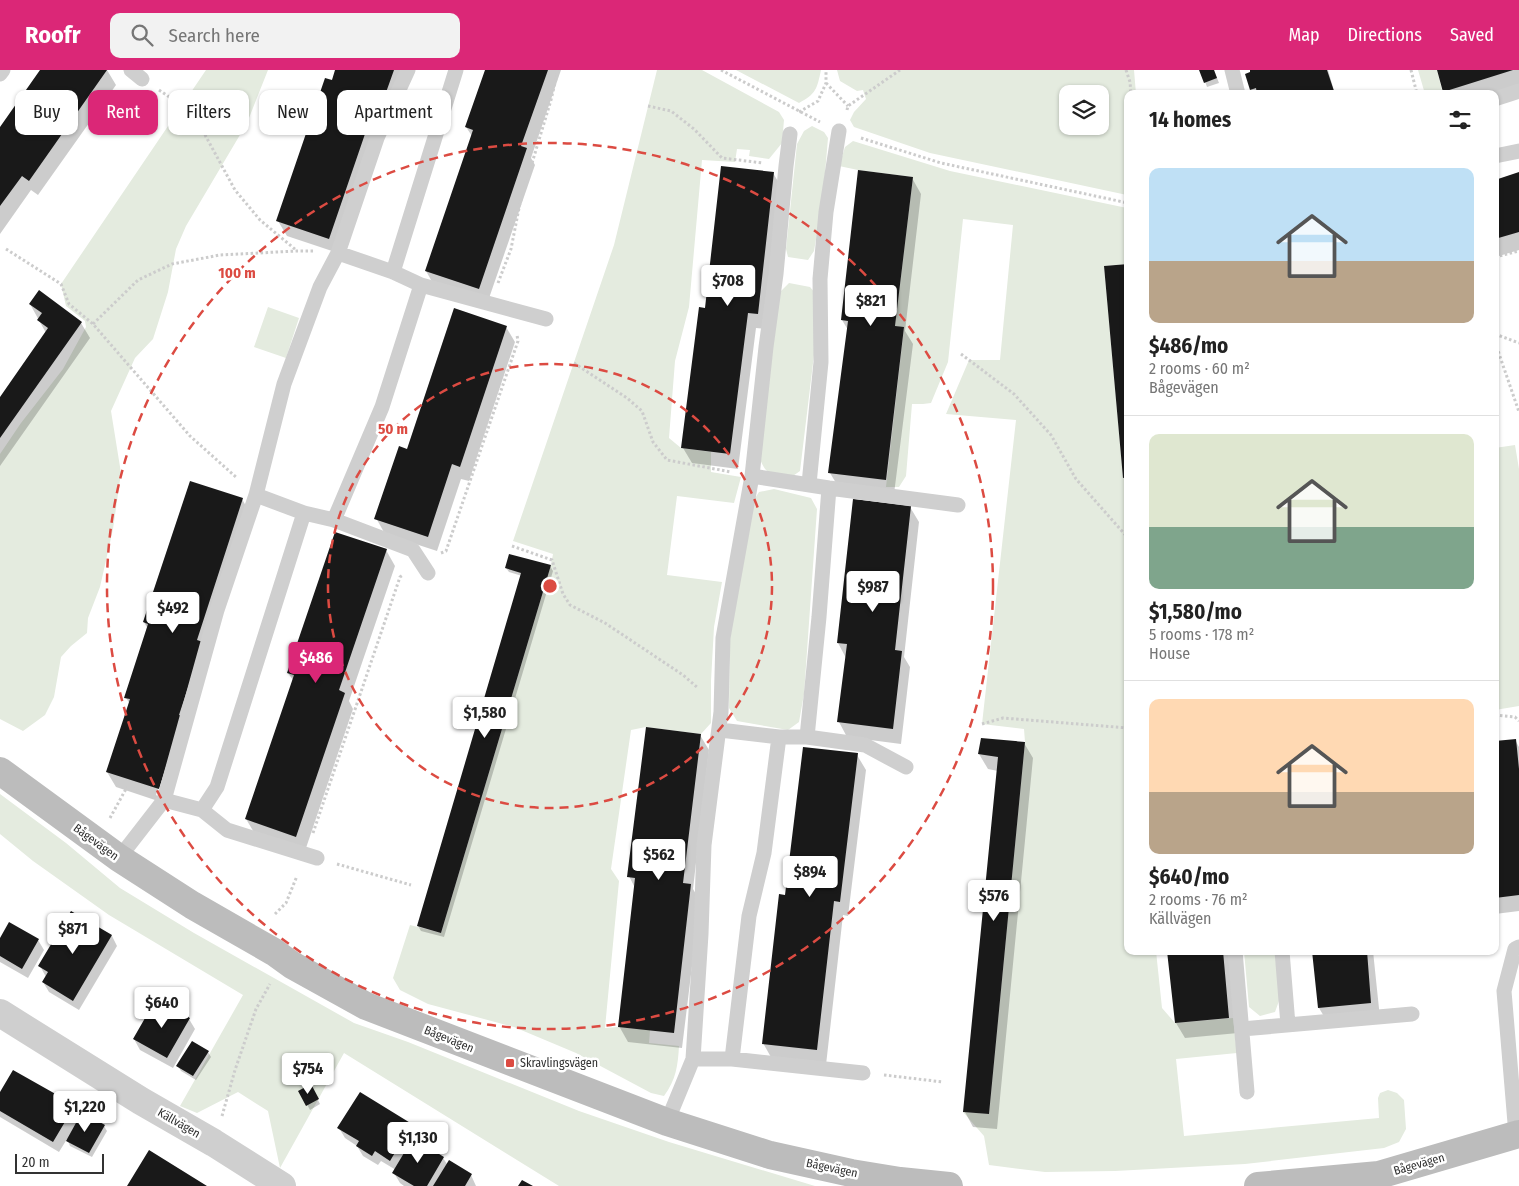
<!DOCTYPE html>
<html lang="en">
<head>
<meta charset="utf-8">
<style>
  :root { --surface:#fff; --page:#f2f2f2; --text:#222; --muted:#767676; --line:#e0e0e0; --accent:#db2777 }
  body { margin:0; font-family:"Fira Sans Condensed",sans-serif; background:var(--page); color:var(--text); height:100vh; display:flex; flex-direction:column; font-size:19px; white-space:nowrap }
  * { box-sizing:border-box; margin:0 }
  p { font-size:16px; color:var(--muted) }
  .icon { flex:none; width:28px; height:28px; fill:none; stroke:currentColor; stroke-width:2; stroke-linecap:round; stroke-linejoin:round }
  .map { position:relative; flex:1; overflow:hidden }
  .sheet { position:absolute; left:1124px; top:20px; width:375px; height:865px; display:flex; flex-direction:column; background:var(--surface); border-radius:10px; box-shadow:0 1px 4px #0004 }
  .sheet>* { flex:none }
  .guide { position:absolute; left:15px; top:20px; width:475px; height:45px; display:flex; gap:10px }
  .fabs { position:absolute; left:1059px; top:15px; display:grid; gap:10px }
  .fabs a { display:grid; place-items:center; width:50px; height:50px; border-radius:10px; background:var(--surface); box-shadow:0 1px 4px #0004; font-size:25px }
  .scale { position:absolute; left:15px; bottom:12px; width:89px; box-sizing:border-box; padding-left:5px; border:2px solid #323232; border-top:0; font-size:14px; line-height:18px; white-space:nowrap; color:#323232; -webkit-text-stroke:4px #fff; paint-order:stroke }
  .price { position:absolute; translate:-50% -42px; padding:0 11px; border-radius:5px; background:#fff; color:#222; font-size:16px; line-height:32px; filter:drop-shadow(0 1px 2px #0008) }
  .price::after { content:''; position:absolute; left:50%; top:30px; width:15px; height:11px; margin-left:-8px; background:inherit; clip-path:polygon(0 0,100% 0,50% 100%) }
  .price.active { background:var(--accent); color:#fff }
  ul { padding:0; list-style:none }
  li { display:grid; align-content:center; gap:10px; height:265px; padding:0 25px }
  li+li { border-top:1px solid var(--line) }
  li span { display:grid; place-items:center; height:155px; border-radius:10px; color:#555 }
  li>.icon { margin-inline-start:auto }
  span .icon { width:90px; height:90px; fill:#fffc; stroke-width:1 }
  li b { font-size:21px }
  h2 { display:flex; justify-content:space-between; align-items:center; height:60px; padding:0 25px; font-size:21px }
  .tag { padding:0 18px; border-radius:10px; background:var(--surface); box-shadow:0 1px 4px #0004; font-size:18px; line-height:45px }
  .tag.active { background:var(--accent); color:#fff }
  header { display:flex; align-items:center; gap:30px; box-sizing:border-box; height:70px; padding:0 25px; background:var(--accent); color:#fff }
  header strong { font-size:24px }
  nav { display:flex; gap:28px; margin-inline-start:auto; font-size:18px }
  .search { width:350px; height:45px; background:var(--page); display:flex; align-items:center; gap:12px; box-sizing:border-box; padding:0 18px; border-radius:10px; color:var(--muted); font-size:19px }
  .map>svg:first-child { display:block }
  .green { fill:#e4ebdf; fill-rule:evenodd }
  .shadow { fill:#0003; fill-rule:evenodd }
  .building { fill:#191919 }
  .lines { fill:none; stroke-linecap:round; stroke-linejoin:round }
  .path { stroke:#ccc; stroke-width:3; stroke-dasharray:2.5 2.5; stroke-linecap:butt }
  .lane { stroke:#cfcfcf; stroke-width:15 }
  .street { stroke:#cfcfcf; stroke-width:28 }
  .secondary { stroke:#bcbcbc; stroke-width:28 }
  .ring { fill:none; stroke:#dc4b42; stroke-width:2.5; stroke-dasharray:9 6 }
  .poi-dot { fill:#dc4b42; stroke:#fff; stroke-width:2 }
  .labels { text-anchor:middle; dominant-baseline:central; stroke-width:5; stroke-linejoin:round; paint-order:stroke }
  .street-label { font-size:12px; fill:#323232; stroke:#fff }
  .poi-label { font-size:12px; fill:#323232; stroke:#fff; text-anchor:start }
  .centre { fill:#dc4b42; stroke:#fff; stroke-width:2.5 }
  .ring-label { font-size:15px; text-anchor:middle; font-weight:bold; fill:#dc4b42; stroke:#fff; stroke-width:5; stroke-linejoin:round; paint-order:stroke }
</style>
</head>
<body>
<header>
<strong>Roofr</strong>
<div class="search"><svg class="icon" aria-label="search" viewBox="0 0 24 24"><circle cx="10" cy="10" r="6"/><path d="M15 15l6 6"/></svg>Search here</div>
<nav><a>Map</a><a>Directions</a><a>Saved</a></nav>
</header>
<div class="map">
<svg width="1519" height="1116" viewBox="0 0 1519 1116">
  <rect width="100%" height="100%" fill="#fff"/>
  <!-- green -->
  <path class="green" d="M206 0H268L247 53 186 156 176 179 168 222 153 269 135 288 111 341 121 403 113 459 100 517 88 548 87 563 71 576 61 587 54 627 45 645 23 661 0 649V384L21 353 63 299 86 257 85 251 66 236 61 214Z
    M657 0H702L779 42 784 50 782 73 769 89 749 86 750 80 737 79 735 92 702 90 689 237 675 291 669 368 681 378 711 382V402L741 407 734 433 677 426 667 505 722 512 714 557 711 611V653L701 664 646 657 631 660 611 799 619 811 605 958 618 957 650 960 649 973 679 976C678 995 676 1010 664 1026L651 1023 576 983 514 957 428 934 400 920 393 908 410 855 441 863 551 495 553 484 513 471 614 175Z
    M736 0H821C817 19 816 24 799 33Z
    M837 0H1134L1136 24H1128L1127 125 930 83 854 57 850 50 854 42 866 29 863 20 857 21 840 11ZM1068 24H1100V56H1068Z
    M1418 0H1437L1443 24H1425Z
    M812 56 824 62 828 68 823 127 814 181 808 190 788 187 786 179 797 74 804 61Z
    M853 71 950 101 1127 138V194L1104 196 1123 407H1128V674L1125 675 1128 697V881H1156L1162 938 1175 953 1233 948 1237 983 1176 989 1184 1066 1379 1048 1378 1028 1380 1023 1388 1020 1397 1023 1404 1030 1406 1059 1399 1072 1384 1078 1245 1094 1115 1101 1045 1102 989 1095 984 1066 963 1042 989 1044 1025 672 1024 659 982 654 1016 350 946 344 969 290H1000L1013 155 963 149 948 292 931 333 923 334H912L906 406 899 417H886L904 258 895 256 913 107 858 100 839 96 845 77Z
    M789 213 810 217 816 224 814 285 800 401 790 408C767 404 765 404 757 381L780 222Z
    M268 237 299 248 286 288 254 277Z
    M1515 375 1519 399V636L1495 640V378Z
    M774 419 811 428 817 439 804 624 799 652 788 660 737 651 729 638 730 567 752 433 759 422Z
    M0 724 66 773 120 818 194 863 354 953 408 972 579 1041 669 1072 815 1116H559L344 983 280 1098 268 1041 238 1022 197 1043 180 1036 243 925 109 845 33 791 0 764Z
    M1244 881H1276L1280 928 1275 942 1260 946 1249 937Z"/>
  <!-- shadow -->
  <path class="shadow" d="M42 0H107L116 15 38 125 31 120 0 164V59Z
    M336 0H408L338 183 287 166 278 151Z
    M486 0H561L531 88 535 95 487 234 435 217 426 201 472 66 466 57Z
    M1201 0H1214L1219 13 1207 17Z
    M1251 0H1328L1335 24H1253L1246 5 1252 3Z
    M1438 0H1519V16L1495 24H1446Z
    M773 103 782 118 766 259 756 258 738 399 692 393 683 378 706 239Z
    M1519 103V180L1499 186 1495 179V111Z
    M912 108 921 124 905 261 913 274 894 424 839 418 830 403 848 260 842 250Z
    M30 234 81 253 90 268 0 396V329L46 263Z
    M506 257 515 272 469 411 461 409 437 481 385 464 376 448 407 380Z
    M242 429 251 445 207 580 211 588 188 659 167 734 116 717 107 702 130 634 126 628 148 559 144 552ZM181 647 158 726 156 725Z
    M854 431 910 437 919 452 904 587 910 597 901 674 847 667 839 652 846 588 838 573Z
    M386 480 395 496 349 631 353 639 305 781 255 764 246 749 293 610 288 603Z
    M550 496 553 501 444 867 421 861 418 856 522 506 509 502 506 498Z
    M700 665 709 680 693 819 700 831 682 978 628 972 619 956 635 818 629 806Z
    M1515 670 1519 677V841L1495 844V672Z
    M1024 673 1033 688 997 1059 973 1057 965 1042 998 701 988 699 979 684Z
    M857 685 866 700 848 846 843 845 826 995 772 989 763 973 786 826Z
    M72 842 112 866 117 876 79 940 49 922 43 912 46 907 40 896Z
    M0 870H38L44 880 28 908 0 892Z
    M1169 881H1229L1238 963 1185 968 1176 953Z
    M1313 881H1373L1380 948 1328 953 1319 938Z
    M189 949 195 959 173 998 140 980 134 969Z
    M208 982 211 987 196 1010 181 1001 178 996Z
    M311 1016 320 1034 310 1040 300 1021Z
    M360 1024 412 1055 417 1065 414 1071 443 1088 447 1094 471 1105 476 1116H404L400 1113 394 1103 396 1100 381 1091 378 1095 363 1086 357 1076 345 1068 339 1058Z
    M0 1025 74 1036 80 1047 104 1056 107 1061 92 1087 70 1076 67 1069 59 1082 0 1047Z"/>
  <!-- building -->
  <path class="building" d="M40 0H107L29 111 22 106 0 136V57Z
    M335 0H394L384 28 378 26 329 169 276 151 325 8 332 10Z
    M485 0H548L521 76 527 78 479 219 425 201 473 60 465 57Z
    M1199 0H1214L1217 8 1204 13Z
    M1250 0H1327L1335 24H1257L1256 18 1250 20 1245 4 1250 2Z
    M1437 0H1513L1443 22Z
    M721 96 774 102 758 244 748 243 730 384 681 378 699 237 705 238Z
    M858 100 913 107 895 256 904 257 886 410 828 403 848 251 841 250Z
    M1519 102V162L1495 169V110Z
    M1128 194V407L1123 408 1104 196Z
    M39 220 82 252 0 368V327L48 258 37 250 42 243 29 234Z
    M454 238 507 256 460 397 452 394 428 467 374 449 399 376 407 379Z
    M190 411 243 428 197 570 203 572 179 645 182 646 159 719 106 702 130 629 124 628 148 554 143 552Z
    M853 429 911 436 895 580 902 581 893 659 837 652 847 574 837 573Z
    M335 462 387 479 339 620 345 623 296 767 245 749 294 605 287 603Z
    M509 484 551 495 441 863 417 856 521 503 505 498Z
    M646 657 701 664 683 813 691 814 674 963 618 957 635 808 627 807Z
    M981 668 1025 672 989 1044 963 1042 998 687 978 684Z
    M1516 669 1519 699V825L1495 828V671Z
    M803 677 858 683 840 832 834 831 817 980 762 974 779 824 785 825Z
    M71 841 112 865 73 931 42 912 48 902 38 896Z
    M9 852 39 869 22 899 0 886V868Z
    M1167 881H1223L1229 948 1175 953Z
    M1312 881H1367L1371 933 1318 938Z
    M156 929 190 948 167 988 133 969Z
    M192 971 209 981 193 1006 176 996Z
    M13 1000 75 1035 53 1072 0 1041V1022Z
    M311 1014 319 1029 306 1036 298 1021Z
    M360 1022 412 1054 390 1091 375 1081 372 1086 356 1076 359 1071 337 1058Z
    M82 1042 105 1055 89 1083 66 1071Z
    M413 1068 444 1087 427 1116H414L392 1103Z
    M149 1080 207 1116H127Z
    M449 1090 472 1104 465 1116H433Z
    M522 1110 533 1116H518Z"/>
  <g class="lines">
    <!-- path -->
    <path class="path" d="M721 0 820 52
      M1126 0 1130 12 1131 24
      M1411 0 1417 24
      M826 13 848 36
      M159 20 184 37 204 63 235 120 260 150 296 180
      M648 36 671 41 694 59 722 88 763 93
      M847 40 848 36 900 0
      M799 42 818 31 826 13V0
      M861 68 941 93 1128 133
      M6 179 61 214 69 234 93 254 190 366 237 408
      M1495 187 1519 181
      M498 213 511 179 520 133 551 30 558 0
      M93 254 138 210 172 194 220 185 297 181H315
      M1495 264 1519 273
      M1495 272 1519 342
      M961 284 1014 324 1051 365 1076 409 1128 468
      M574 293 627 328 642 341 653 372 667 390 731 402
      M512 476 552 490 563 524 570 535 605 553 683 605 698 618
      M441 483 446 481 518 271 517 265
      M1495 645 1515 647 1519 651
      M982 654 1003 648 1128 658
      M110 748 127 717 142 722
      M313 763 400 507 403 505
      M337 794 411 815
      M275 844 286 833 297 806
      M884 1005 943 1012
      M222 1046 235 1000 256 939 270 914"/>
    <!-- lane -->
    <path class="lane" d="M131 0 142 9
      M1232 0 1238 24
      M0 4 3 0
      M1495 29 1519 21
      M1495 86 1519 81
      M338 183 393 202 421 215 546 249
      M393 202 456 0
      M752 406 829 418 958 435
      M809 414 821 292 820 209 826 142 839 61
      M256 425 304 443 334 450 413 480 428 503
      M334 450 382 337 421 215
      M720 660 779 667H807L865 675 906 697
      M807 667 819 547 829 418
      M164 730 202 740 227 760 317 788
      M202 740 217 717 304 443
      M119 788 164 730 217 540 256 425 284 314 320 217 338 183 377 68 408 0
      M1235 881 1247 1022
      M1282 881 1288 955
      M1242 959 1412 944
      M693 989H732L863 1003
      M732 989 749 846 764 783 779 667
      M667 1052 693 989 701 864 704 775 721 642 723 568 752 406 766 277 776 204 786 96 790 64
      M1516 1065 1504 921 1515 879 1519 877"/>
    <!-- street -->
    <path class="street" d="M0 943 141 1031 214 1073 282 1116"/>
    <!-- secondary -->
    <path class="secondary" d="M0 701 119 788 192 835 274 882 292 895 366 936 667 1052 770 1085 851 1103 900 1111 949 1116
      M1258 1116 1379 1105 1519 1064"/>
  </g>
  <!-- distance rings -->
  <g class="ring">
    <circle cx="550" cy="516" r="222"/>
    <circle cx="550" cy="516" r="443"/>
  </g>
  <!-- markers -->
  <rect class="poi-dot" x="505" y="988" width="10" height="10" rx="2.5"/>
  <g class="labels">
    <!-- street labels -->
    <g class="street-label">
      <text transform="translate(96 772) rotate(36)">Bågevägen</text>
      <text transform="translate(449 969) rotate(22)">Bågevägen</text>
      <text transform="translate(179 1053) rotate(30)">Källvägen</text>
      <text transform="translate(1419 1094) rotate(-16)">Bågevägen</text>
      <text transform="translate(832 1098) rotate(12)">Bågevägen</text>
    </g>
    <!-- poi labels -->
    <g class="poi-label">
      <text x="520" y="993">Skravlingsvägen</text>
    </g>
  </g>
  <circle cx="550" cy="516" r="8" class="centre"/>
  <g class="ring-label">
    <text x="237" y="208">100 m</text>
    <text x="393" y="364">50 m</text>
  </g>
</svg>
<div class="fabs">
<a><svg class="icon" aria-label="layers" viewBox="0 0 24 24"><path d="M12 4l9 5-9 5-9-5zM3 14l9 5 9-5"/></svg></a>
</div>
<div class="scale">20 m</div>
<b class="price" style="left:728px;top:237px">$708</b>
<b class="price" style="left:871px;top:257px">$821</b>
<b class="price" style="left:873px;top:543px">$987</b>
<b class="price" style="left:173px;top:564px">$492</b>
<b class="price active" style="left:316px;top:614px">$486</b>
<b class="price" style="left:485px;top:669px">$1,580</b>
<b class="price" style="left:659px;top:811px">$562</b>
<b class="price" style="left:810px;top:828px">$894</b>
<b class="price" style="left:994px;top:852px">$576</b>
<b class="price" style="left:73px;top:885px">$871</b>
<b class="price" style="left:162px;top:959px">$640</b>
<b class="price" style="left:308px;top:1025px">$754</b>
<b class="price" style="left:85px;top:1063px">$1,220</b>
<b class="price" style="left:418px;top:1094px">$1,130</b>
<div class="guide">
<a class="tag">Buy</a>
<a class="tag active">Rent</a>
<a class="tag">Filters</a>
<a class="tag">New</a>
<a class="tag">Apartment</a>
</div>
<section class="sheet">
<h2>14 homes<svg class="icon" aria-label="filters" viewBox="0 0 24 24"><path d="M4 7h16M4 17h16"/><circle cx="9" cy="7" r="2"/><circle cx="15" cy="17" r="2"/></svg></h2>
<ul>
<li><span style="background:linear-gradient(#bfe0f5 60%,#b9a48a 0)"><svg class="icon" aria-label="home" viewBox="0 0 24 24"><path d="M3 11l9-7 9 7M6 9v11h12V9"/></svg></span><div><b>$486/mo</b><p>2 rooms · 60 m²</p><p>Bågevägen</p></div></li>
<li><span style="background:linear-gradient(#dfe7d0 60%,#7fa58c 0)"><svg class="icon" aria-label="home" viewBox="0 0 24 24"><path d="M3 11l9-7 9 7M6 9v11h12V9"/></svg></span><div><b>$1,580/mo</b><p>5 rooms · 178 m²</p><p>House</p></div></li>
<li><span style="background:linear-gradient(#ffd9b3 60%,#b9a48a 0)"><svg class="icon" aria-label="home" viewBox="0 0 24 24"><path d="M3 11l9-7 9 7M6 9v11h12V9"/></svg></span><div><b>$640/mo</b><p>2 rooms · 76 m²</p><p>Källvägen</p></div></li>
</ul>
</section>
</div>
</body>
</html>
